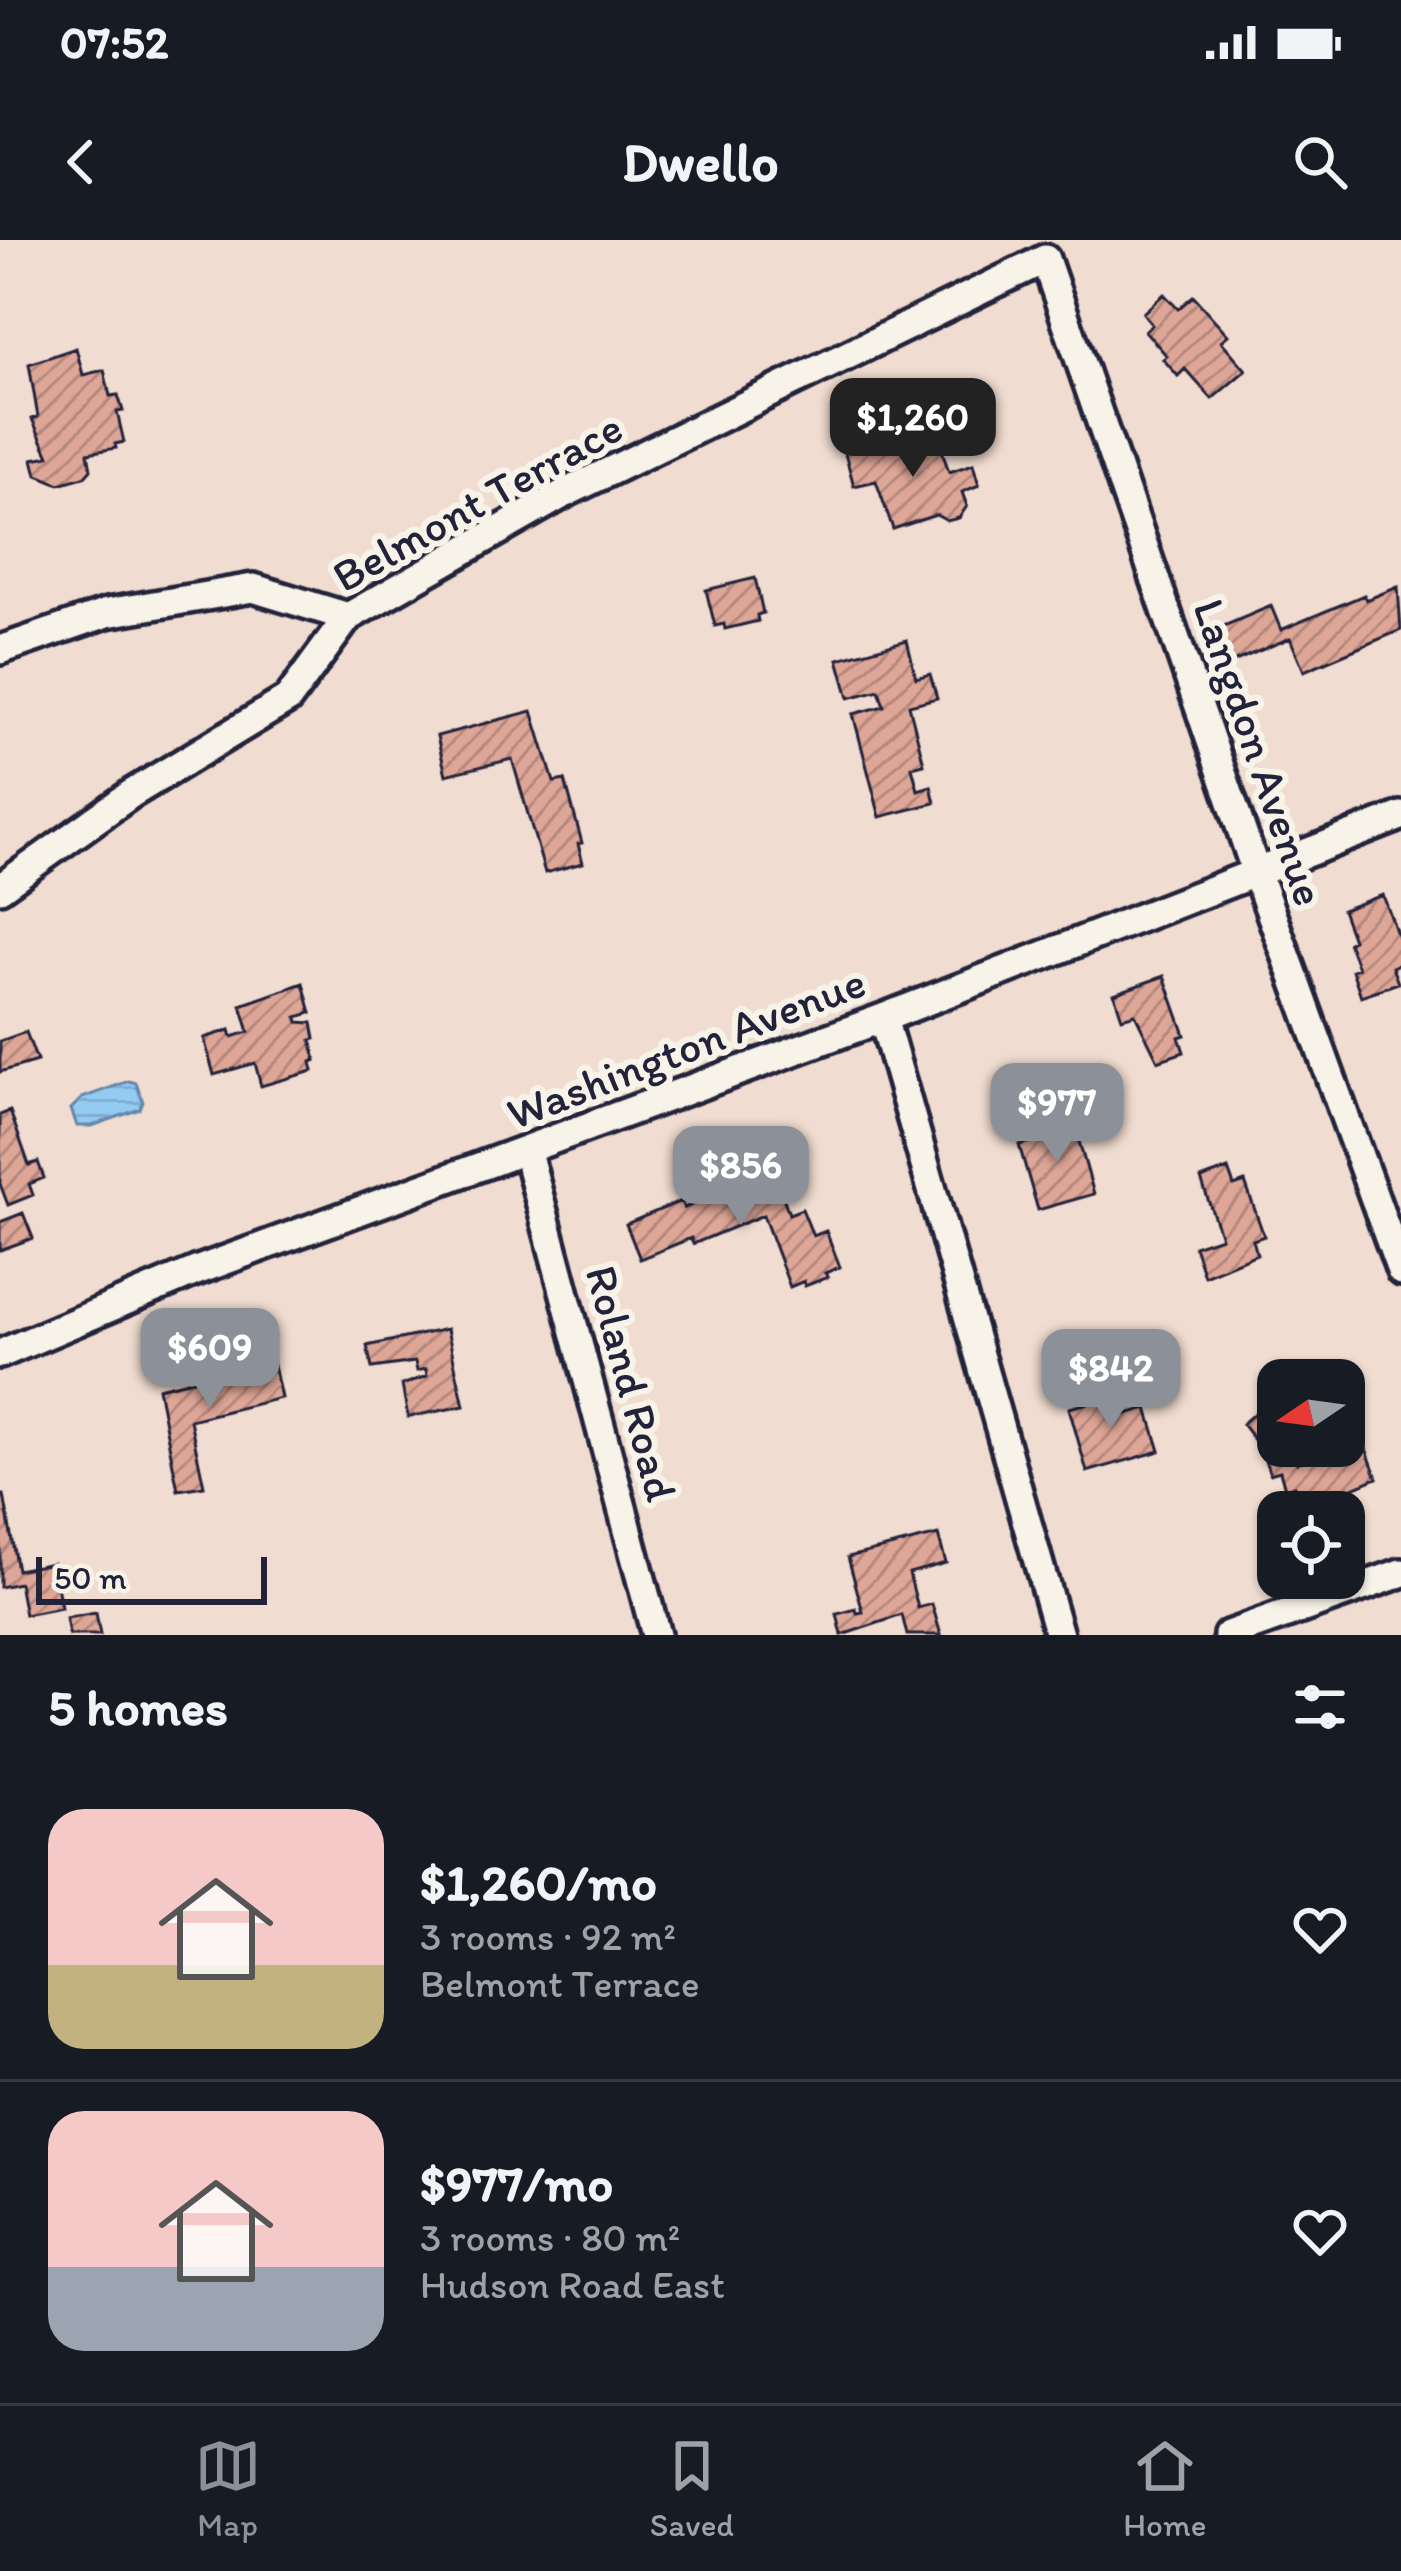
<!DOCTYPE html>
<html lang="en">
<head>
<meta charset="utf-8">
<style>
  :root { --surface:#171b24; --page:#20242c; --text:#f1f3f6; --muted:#9ea1a6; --line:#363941; --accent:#8c9099 }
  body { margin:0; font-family:Itim,sans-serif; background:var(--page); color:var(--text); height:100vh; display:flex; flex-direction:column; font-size:45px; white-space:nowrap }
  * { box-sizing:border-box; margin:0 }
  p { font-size:39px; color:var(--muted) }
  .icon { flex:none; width:66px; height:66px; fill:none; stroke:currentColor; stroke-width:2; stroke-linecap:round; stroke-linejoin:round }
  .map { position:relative; height:1395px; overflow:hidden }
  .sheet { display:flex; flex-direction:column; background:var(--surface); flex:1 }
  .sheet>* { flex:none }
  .needle { width:78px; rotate:257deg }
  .buttons { position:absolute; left:1257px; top:1119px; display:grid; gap:24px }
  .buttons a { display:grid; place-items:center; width:108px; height:108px; border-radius:24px; background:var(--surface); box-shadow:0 3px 9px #0004; font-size:60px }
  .scale { position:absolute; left:36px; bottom:30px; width:231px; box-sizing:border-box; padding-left:12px; border:6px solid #22223b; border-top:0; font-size:33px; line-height:42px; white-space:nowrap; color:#22223b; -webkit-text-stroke:9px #f7f3e8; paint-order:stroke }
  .price { position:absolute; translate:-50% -102px; padding:0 27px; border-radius:24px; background:var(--accent); color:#fff; font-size:39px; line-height:78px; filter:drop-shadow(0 3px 6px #0008) }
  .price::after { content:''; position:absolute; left:50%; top:72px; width:36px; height:27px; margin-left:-18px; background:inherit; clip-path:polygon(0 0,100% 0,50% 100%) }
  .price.selected { background:#222; color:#fff }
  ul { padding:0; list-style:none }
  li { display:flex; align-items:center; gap:36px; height:300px; padding:0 48px }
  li+li { border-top:3px solid var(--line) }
  li span { display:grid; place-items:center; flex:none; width:336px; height:240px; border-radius:36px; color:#555 }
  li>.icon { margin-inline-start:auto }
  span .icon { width:144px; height:144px; fill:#fffc; stroke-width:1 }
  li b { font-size:51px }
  h2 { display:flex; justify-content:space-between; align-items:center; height:144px; padding:0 48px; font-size:51px }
  .status { display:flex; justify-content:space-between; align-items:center; height:84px; padding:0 60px; background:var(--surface); direction:ltr }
  .status svg { height:33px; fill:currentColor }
  header { display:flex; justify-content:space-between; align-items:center; height:156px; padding:0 48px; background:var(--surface); font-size:54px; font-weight:700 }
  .dock { display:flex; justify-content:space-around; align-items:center; height:168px; border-top:3px solid var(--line); background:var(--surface); font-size:33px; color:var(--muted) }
  .dock a { display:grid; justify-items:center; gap:6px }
  .dock .selected { color:var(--accent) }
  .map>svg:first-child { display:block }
  .water { fill:url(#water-rules); stroke:#6687a9; stroke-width:3 }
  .building { fill:url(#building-hatch); stroke:#22223b; stroke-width:3 }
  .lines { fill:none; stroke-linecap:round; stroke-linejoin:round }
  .minor-casing { stroke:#22223b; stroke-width:36 }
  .minor { stroke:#f7f3e8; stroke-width:27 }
  .labels { text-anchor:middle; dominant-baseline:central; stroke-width:12; stroke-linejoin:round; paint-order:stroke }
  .street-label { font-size:45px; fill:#22223b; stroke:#f7f3e8 }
</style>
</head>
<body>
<div class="status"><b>07:52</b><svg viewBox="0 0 49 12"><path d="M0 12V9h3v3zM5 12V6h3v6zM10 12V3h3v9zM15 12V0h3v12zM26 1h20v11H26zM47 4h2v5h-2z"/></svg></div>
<header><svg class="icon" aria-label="back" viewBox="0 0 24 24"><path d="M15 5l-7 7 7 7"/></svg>Dwello<svg class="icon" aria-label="search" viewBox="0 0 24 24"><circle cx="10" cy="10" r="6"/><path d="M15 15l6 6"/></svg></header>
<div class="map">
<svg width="1401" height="1395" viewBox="0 0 1401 1395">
  <defs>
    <pattern id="water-rules" width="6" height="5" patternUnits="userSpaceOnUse" patternTransform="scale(3)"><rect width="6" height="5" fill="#94cbf3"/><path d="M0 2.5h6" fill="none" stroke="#7faed1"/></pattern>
    <pattern id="building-hatch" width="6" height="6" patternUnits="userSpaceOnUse" patternTransform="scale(3)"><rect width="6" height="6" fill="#dea697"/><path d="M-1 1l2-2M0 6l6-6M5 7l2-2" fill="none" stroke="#b4877c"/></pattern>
  </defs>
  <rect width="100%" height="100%" fill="#f0dcd0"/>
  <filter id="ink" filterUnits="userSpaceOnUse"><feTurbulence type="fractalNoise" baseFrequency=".00833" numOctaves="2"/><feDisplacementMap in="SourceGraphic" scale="24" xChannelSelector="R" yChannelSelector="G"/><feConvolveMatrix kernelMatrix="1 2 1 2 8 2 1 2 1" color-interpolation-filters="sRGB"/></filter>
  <g filter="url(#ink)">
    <!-- water -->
    <path class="water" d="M129 841 136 843 143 862 140 869 92 886H77L71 869 82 858Z"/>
    <!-- building -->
    <path class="building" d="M1164 54 1178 69 1193 56 1228 95 1221 101 1246 130 1212 159 1185 129 1178 136 1163 119 1167 116 1145 91 1152 85 1143 73Z
      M76 108 83 135 104 130 110 156 118 155 123 171 117 172 124 202 115 204 116 208 88 213 91 229 84 237 59 244 37 235 33 219 49 216 32 179 38 177 29 124Z
      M937 195 949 232 973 224 979 245 962 252 967 266 959 278 947 281 936 275 893 289 876 241 854 246 844 210 875 202 877 210Z
      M755 338 763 373 757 375 758 381 725 389 724 384 715 386 706 350Z
      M1398 347 1401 390 1304 431 1290 398 1233 422 1219 388 1271 366 1281 390 1364 355 1366 360Z
      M907 400 916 438 930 434 937 458 909 465 924 524 912 527 918 550 931 546 935 563 880 577 853 474 884 466 879 450 849 458 838 419Z
      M532 471 554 542 565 540 582 603 578 604 583 623 545 633 512 519 446 535 437 496Z
      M1383 655 1401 705V723L1392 727 1398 743 1361 756 1352 730 1358 728 1348 702 1353 700 1342 670Z
      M1164 736 1185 795 1179 797 1184 812 1158 821 1135 774 1122 778 1114 754Z
      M303 743 311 773 297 777 298 782 312 783 315 799 311 800 316 820 311 822 313 831 261 846 255 823 214 835 204 798 230 790 232 797 249 792 241 765Z
      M26 792 37 821 0 832V801Z
      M1070 870 1094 954 1038 970 1019 905 1055 895 1049 875Z
      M10 871 29 925 38 922 44 938 29 944 33 955 8 965 0 944V875Z
      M1228 929 1234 946 1245 942 1264 996 1253 1000 1257 1014 1204 1036 1194 1006 1221 997 1201 939Z
      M775 934 789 974 802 969 813 996 826 991 840 1027 825 1033 828 1037 805 1046 804 1041 790 1047 763 975 693 1004 691 998 640 1019 626 984 681 961 684 968 705 960 702 951 723 943 727 953Z
      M23 973 33 998 0 1010V982Z
      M447 1089 464 1166 408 1177 402 1145 427 1136 426 1129 417 1131 415 1122 372 1128 367 1106Z
      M273 1121 281 1158 190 1180 204 1246 178 1250 158 1148Z
      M1111 1143 1120 1176 1147 1168 1160 1211 1087 1232 1069 1168 1092 1162 1089 1150Z
      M1265 1164 1278 1180V1206H1291L1297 1223 1323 1212 1327 1220 1365 1206 1377 1238 1299 1271 1294 1246 1285 1249 1280 1231 1270 1234 1261 1209 1242 1184Z
      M4 1255 17 1330 53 1323 61 1368 25 1375 19 1343 0 1347V1256Z
      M938 1295 946 1323 909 1333 918 1368 932 1364 941 1395H907L902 1375 842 1395 837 1374 856 1369 857 1373 863 1372 848 1317Z
      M96 1373 100 1395H69L66 1378Z"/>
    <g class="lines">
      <defs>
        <path id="minor" d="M0 410 107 373 253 348 348 377
          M0 648 131 554 288 459 348 377 565 253 1045 19 1256 632 1401 1031
          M883 778 1059 1395
          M527 912 656 1395
          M0 1114 196 1031 883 778 1401 576
          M1228 1395 1401 1333"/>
      </defs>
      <!-- minor casing -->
      <use href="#minor" class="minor-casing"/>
      <!-- minor -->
      <use href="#minor" class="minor"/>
    </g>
  </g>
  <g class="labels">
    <!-- street labels -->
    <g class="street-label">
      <text transform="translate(477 261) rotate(-29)">Belmont Terrace</text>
      <text transform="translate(1260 512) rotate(71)">Langdon Avenue</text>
      <text transform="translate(686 807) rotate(-21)">Washington Avenue</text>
      <text transform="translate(632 1143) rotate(75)">Roland Road</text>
    </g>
  </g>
</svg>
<div class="buttons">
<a><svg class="needle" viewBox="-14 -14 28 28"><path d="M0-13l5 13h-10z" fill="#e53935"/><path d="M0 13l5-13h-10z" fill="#9ea1a6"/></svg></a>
<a><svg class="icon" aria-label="locate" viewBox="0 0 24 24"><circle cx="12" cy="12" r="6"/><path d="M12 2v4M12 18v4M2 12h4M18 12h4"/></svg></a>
</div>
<div class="scale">50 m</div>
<b class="price selected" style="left:913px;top:240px">$1,260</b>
<b class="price" style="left:1057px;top:925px">$977</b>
<b class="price" style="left:741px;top:988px">$856</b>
<b class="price" style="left:210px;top:1170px">$609</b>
<b class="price" style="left:1111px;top:1191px">$842</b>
</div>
<section class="sheet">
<h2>5 homes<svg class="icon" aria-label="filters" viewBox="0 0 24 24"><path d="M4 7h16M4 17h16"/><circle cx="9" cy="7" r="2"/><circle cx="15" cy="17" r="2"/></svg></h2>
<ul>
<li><span style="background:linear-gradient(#f6c9c9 65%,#c2b280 0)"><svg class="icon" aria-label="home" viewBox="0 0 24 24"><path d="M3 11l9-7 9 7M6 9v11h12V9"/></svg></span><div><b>$1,260/mo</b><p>3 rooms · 92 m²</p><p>Belmont Terrace</p></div><svg class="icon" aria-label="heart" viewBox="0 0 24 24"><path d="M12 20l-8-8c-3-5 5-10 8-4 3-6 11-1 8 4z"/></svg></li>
<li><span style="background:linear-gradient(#f6c9c9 65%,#9aa5b1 0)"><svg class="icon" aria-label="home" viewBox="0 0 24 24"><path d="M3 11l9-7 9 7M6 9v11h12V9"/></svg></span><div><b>$977/mo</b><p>3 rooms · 80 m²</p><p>Hudson Road East</p></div><svg class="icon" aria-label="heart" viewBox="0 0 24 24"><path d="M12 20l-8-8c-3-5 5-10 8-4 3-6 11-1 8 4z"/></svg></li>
</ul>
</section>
<nav class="dock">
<a class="selected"><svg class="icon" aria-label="map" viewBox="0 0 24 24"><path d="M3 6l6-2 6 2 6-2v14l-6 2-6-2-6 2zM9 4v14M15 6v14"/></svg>Map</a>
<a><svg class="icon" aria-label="saved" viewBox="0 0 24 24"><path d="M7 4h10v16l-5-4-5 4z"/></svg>Saved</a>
<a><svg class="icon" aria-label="home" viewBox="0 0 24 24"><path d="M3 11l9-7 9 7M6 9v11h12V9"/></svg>Home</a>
</nav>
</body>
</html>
